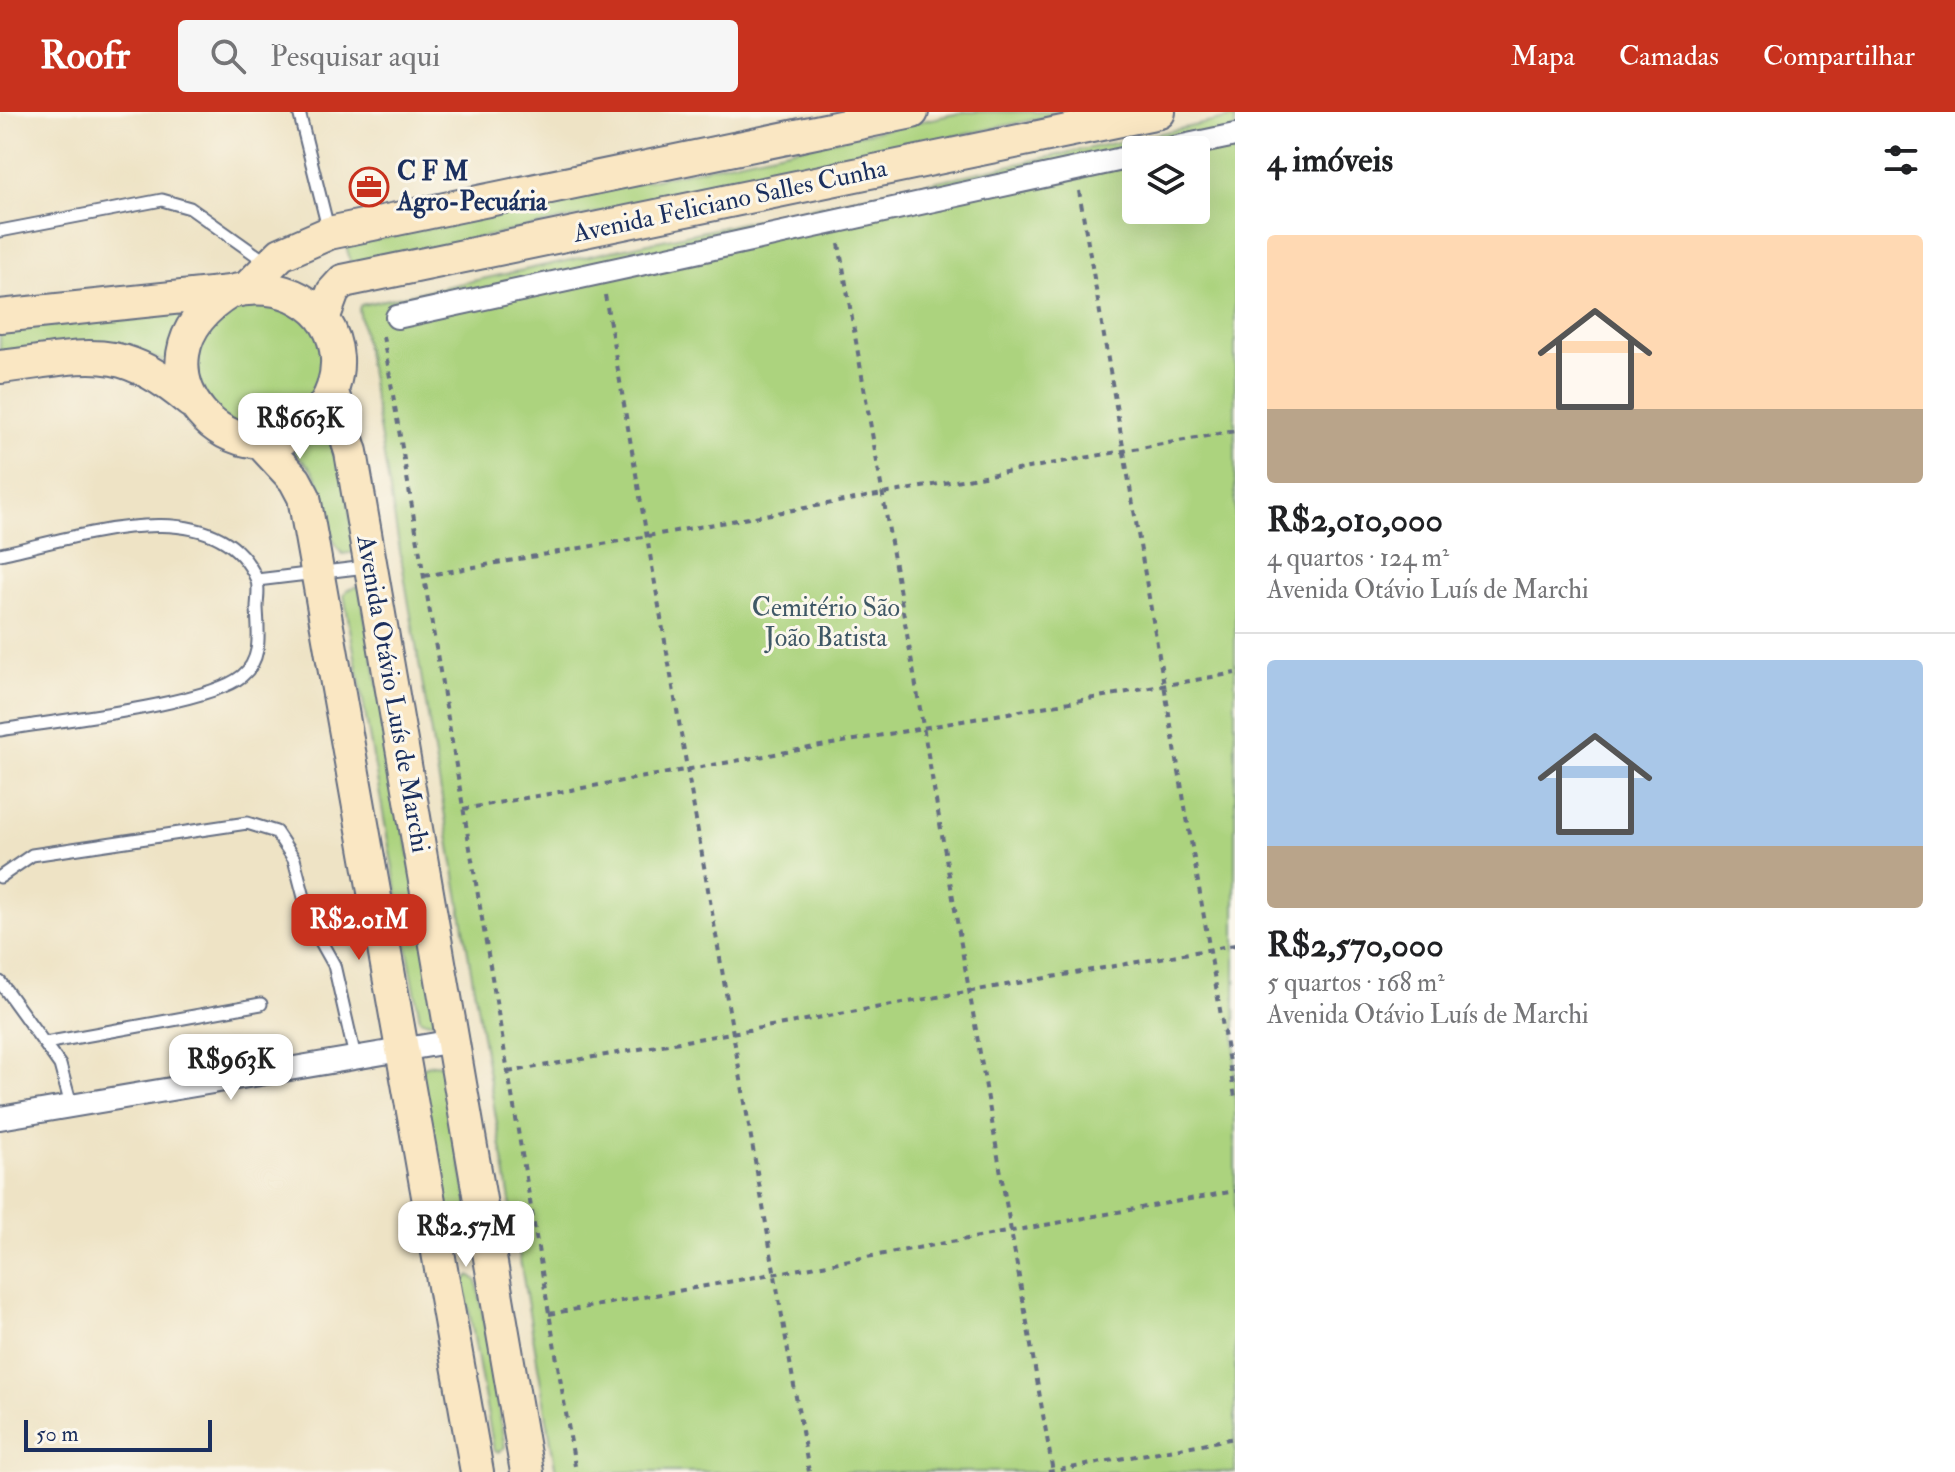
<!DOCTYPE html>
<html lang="pt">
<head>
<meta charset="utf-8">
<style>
  :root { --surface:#fff; --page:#f6f6f6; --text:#202124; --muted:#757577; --line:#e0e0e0; --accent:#c8321e }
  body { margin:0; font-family:"IM FELL Double Pica",serif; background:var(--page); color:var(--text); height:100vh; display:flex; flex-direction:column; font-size:30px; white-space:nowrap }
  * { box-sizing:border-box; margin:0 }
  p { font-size:26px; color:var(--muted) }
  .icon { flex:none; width:44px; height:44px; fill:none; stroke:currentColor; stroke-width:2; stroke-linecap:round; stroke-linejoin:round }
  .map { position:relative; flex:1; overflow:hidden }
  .panel { display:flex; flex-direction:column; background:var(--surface); width:720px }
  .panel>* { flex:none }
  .controls { position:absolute; left:1122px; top:24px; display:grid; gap:16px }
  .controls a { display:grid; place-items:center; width:88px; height:88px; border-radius:8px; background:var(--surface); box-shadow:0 8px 32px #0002; font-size:40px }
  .scale { position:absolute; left:24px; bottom:20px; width:188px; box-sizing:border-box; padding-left:8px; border:4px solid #1b2f5e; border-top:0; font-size:22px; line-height:28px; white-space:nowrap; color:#1b2f5e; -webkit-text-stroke:6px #fbf7ec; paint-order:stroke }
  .price { position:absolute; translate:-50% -68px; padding:0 18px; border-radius:16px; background:#fff; color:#222; font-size:26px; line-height:52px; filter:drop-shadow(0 2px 4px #0008) }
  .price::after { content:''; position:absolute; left:50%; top:48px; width:24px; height:18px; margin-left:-12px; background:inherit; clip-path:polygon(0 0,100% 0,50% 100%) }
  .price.current { background:var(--accent); color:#fff }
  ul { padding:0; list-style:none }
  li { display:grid; align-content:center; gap:16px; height:424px; padding:0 32px }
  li+li { border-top:2px solid var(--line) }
  li span { display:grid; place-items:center; height:248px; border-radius:8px; color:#555 }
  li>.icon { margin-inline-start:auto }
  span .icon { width:144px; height:144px; fill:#fffc; stroke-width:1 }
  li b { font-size:34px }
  h2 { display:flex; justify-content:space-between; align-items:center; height:96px; padding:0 32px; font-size:34px }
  header { display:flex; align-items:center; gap:48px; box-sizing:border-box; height:112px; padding:0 40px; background:var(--accent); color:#fff }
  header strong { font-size:38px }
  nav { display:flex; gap:44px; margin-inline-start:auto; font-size:28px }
  .search { width:560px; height:72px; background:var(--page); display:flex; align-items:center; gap:20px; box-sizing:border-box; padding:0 28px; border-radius:8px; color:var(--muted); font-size:30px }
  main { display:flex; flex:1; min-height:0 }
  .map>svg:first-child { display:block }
  .green { fill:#acd37e; stroke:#64816e; stroke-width:2; fill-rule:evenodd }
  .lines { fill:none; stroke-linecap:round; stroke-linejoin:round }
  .lane-casing { stroke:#656e82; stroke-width:15 }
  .street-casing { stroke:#656e82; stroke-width:26 }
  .secondary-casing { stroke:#656e82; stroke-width:36 }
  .path { stroke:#656e82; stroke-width:4; stroke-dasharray:6 6; stroke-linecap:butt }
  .lane { stroke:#fff; stroke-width:11 }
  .street { stroke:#fff; stroke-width:22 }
  .secondary { stroke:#fae7c3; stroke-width:32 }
  .labels { text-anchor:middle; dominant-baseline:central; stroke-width:6; stroke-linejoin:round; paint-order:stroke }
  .poi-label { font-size:26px; font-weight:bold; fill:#1b2f5e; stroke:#fbf7ec; text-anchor:start }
  .street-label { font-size:26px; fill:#1b2f5e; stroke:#fbf7ec }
  .park-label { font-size:26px; fill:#3f5866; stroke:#fbf7ec }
</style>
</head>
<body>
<header>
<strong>Roofr</strong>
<div class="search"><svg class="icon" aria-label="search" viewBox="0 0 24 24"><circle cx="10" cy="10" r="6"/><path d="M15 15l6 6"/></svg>Pesquisar aqui</div>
<nav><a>Mapa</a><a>Camadas</a><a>Compartilhar</a></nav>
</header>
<main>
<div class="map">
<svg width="1235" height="1360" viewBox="0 0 1235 1360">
  <rect width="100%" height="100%" fill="#fbf7ec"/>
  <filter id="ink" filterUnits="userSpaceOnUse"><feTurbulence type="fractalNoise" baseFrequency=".0125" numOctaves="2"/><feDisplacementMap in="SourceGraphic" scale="16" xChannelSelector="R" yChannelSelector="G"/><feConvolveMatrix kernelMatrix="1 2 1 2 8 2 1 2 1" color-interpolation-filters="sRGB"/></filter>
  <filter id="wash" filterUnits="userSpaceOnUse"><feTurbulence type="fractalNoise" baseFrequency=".006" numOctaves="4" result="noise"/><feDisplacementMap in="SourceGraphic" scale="32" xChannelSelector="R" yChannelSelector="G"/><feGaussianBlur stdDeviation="1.8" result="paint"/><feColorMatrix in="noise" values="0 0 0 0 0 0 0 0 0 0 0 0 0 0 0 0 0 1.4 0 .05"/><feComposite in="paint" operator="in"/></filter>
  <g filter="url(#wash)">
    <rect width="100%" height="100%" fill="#eee3c5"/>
    <!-- green -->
    <path class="green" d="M964 0H1069L362 151H351L346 134Z
      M1235 5V1360H556L359 197 361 193ZM1136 38H1196V98H1136Z
      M281 190C289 195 301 200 307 207 347 251 310 324 251 316 245 316 238 316 233 313 219 303 207 285 195 273 205 194 203 197 281 190Z
      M192 194 171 252 138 240 0 245V219Z
      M337 308 355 440 343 442C324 426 328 386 315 363 309 352 296 343 287 335Z
      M359 474 440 907 429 910 420 907 344 483 347 478Z
      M432 952 442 953 470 1100C463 1110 457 1111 446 1107L421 964 422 956Z
      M470 1163 477 1169 505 1335 498 1340 494 1339 464 1169Z"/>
  </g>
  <g filter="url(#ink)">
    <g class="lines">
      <defs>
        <path id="lane" d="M299 0 329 120
          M0 119 162 88 190 96 269 152
          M0 442C72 427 216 375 256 466 260 474 257 488 257 496 258 520 263 547 242 564 207 593 52 609 0 618
          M257 468 366 455
          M0 765 32 743 247 711 276 720 294 747 311 812 334 853 355 945
          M0 870 60 953 71 993
          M45 931 261 892"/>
        <path id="street" d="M1164 38 1235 23
          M397 205 1136 44
          M0 1006 454 929"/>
        <path id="secondary" d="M249 174 281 142 329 121 912 0
          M0 204 230 180C278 167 333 190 337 246 338 266 331 287 318 302 241 388 112 252 230 180
          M323 207 333 180 343 169 1159 0
          M0 255C87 245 118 228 190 289
          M332 280 351 340 527 1360
          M259 329 295 368 304 385 477 1360"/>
      </defs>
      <!-- lane casing -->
      <use href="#lane" class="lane-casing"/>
      <!-- street casing -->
      <use href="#street" class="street-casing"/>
      <!-- secondary casing -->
      <use href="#secondary" class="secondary-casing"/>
      <!-- path -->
      <path class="path" d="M1079 79 1235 985
        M839 132 1053 1360
        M605 183 809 1360
        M383 224 576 1360
        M424 464 1235 319
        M463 697 1235 561
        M508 960 1235 833
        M549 1202 1235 1079
        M1048 1360 1235 1326"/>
      <!-- lane -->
      <use href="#lane" class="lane"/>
      <!-- street -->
      <use href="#street" class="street"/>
      <!-- secondary -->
      <use href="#secondary" class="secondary"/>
    </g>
  </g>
  <!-- icons -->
  <defs>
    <symbol id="office-ring" viewBox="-11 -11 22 22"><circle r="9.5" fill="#fbf7ec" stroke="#c8321e" stroke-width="1.5"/><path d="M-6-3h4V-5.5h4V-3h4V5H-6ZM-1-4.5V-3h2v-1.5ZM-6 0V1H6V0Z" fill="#c8321e"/></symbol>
  </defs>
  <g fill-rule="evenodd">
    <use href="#office-ring" x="347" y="53" width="44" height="44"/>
  </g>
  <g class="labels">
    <!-- poi labels -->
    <g class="poi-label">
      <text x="397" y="60">C F M<tspan x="397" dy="30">Agro-Pecuária</tspan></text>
    </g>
    <!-- street labels -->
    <g class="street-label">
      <text transform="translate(730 89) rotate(-12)">Avenida Feliciano Salles Cunha</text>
      <text transform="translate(393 582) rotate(80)">Avenida Otávio Luís de Marchi</text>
    </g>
    <!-- park labels -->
    <g class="park-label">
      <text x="826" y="496">Cemitério São<tspan x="826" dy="30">João Batista</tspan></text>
    </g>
  </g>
</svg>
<div class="controls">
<a><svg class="icon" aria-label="layers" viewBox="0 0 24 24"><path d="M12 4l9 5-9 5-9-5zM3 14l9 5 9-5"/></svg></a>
</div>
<div class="scale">50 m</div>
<b class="price" style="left:300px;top:349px">R$663K</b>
<b class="price current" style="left:359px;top:850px">R$2.01M</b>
<b class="price" style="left:231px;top:990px">R$963K</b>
<b class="price" style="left:466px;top:1157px">R$2.57M</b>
</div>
<section class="panel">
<h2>4 imóveis<svg class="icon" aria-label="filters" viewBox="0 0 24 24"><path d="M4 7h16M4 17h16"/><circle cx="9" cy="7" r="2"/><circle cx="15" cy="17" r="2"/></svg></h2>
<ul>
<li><span style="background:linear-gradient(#ffd9b3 70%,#b9a48a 0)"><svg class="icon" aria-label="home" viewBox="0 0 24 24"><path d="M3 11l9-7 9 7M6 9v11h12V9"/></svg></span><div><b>R$2,010,000</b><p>4 quartos · 124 m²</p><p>Avenida Otávio Luís de Marchi</p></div></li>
<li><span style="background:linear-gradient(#a9c7e8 75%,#b9a48a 0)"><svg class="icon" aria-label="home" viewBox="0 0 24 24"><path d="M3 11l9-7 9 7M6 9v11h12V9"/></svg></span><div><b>R$2,570,000</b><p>5 quartos · 168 m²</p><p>Avenida Otávio Luís de Marchi</p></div></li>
</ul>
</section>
</main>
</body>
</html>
